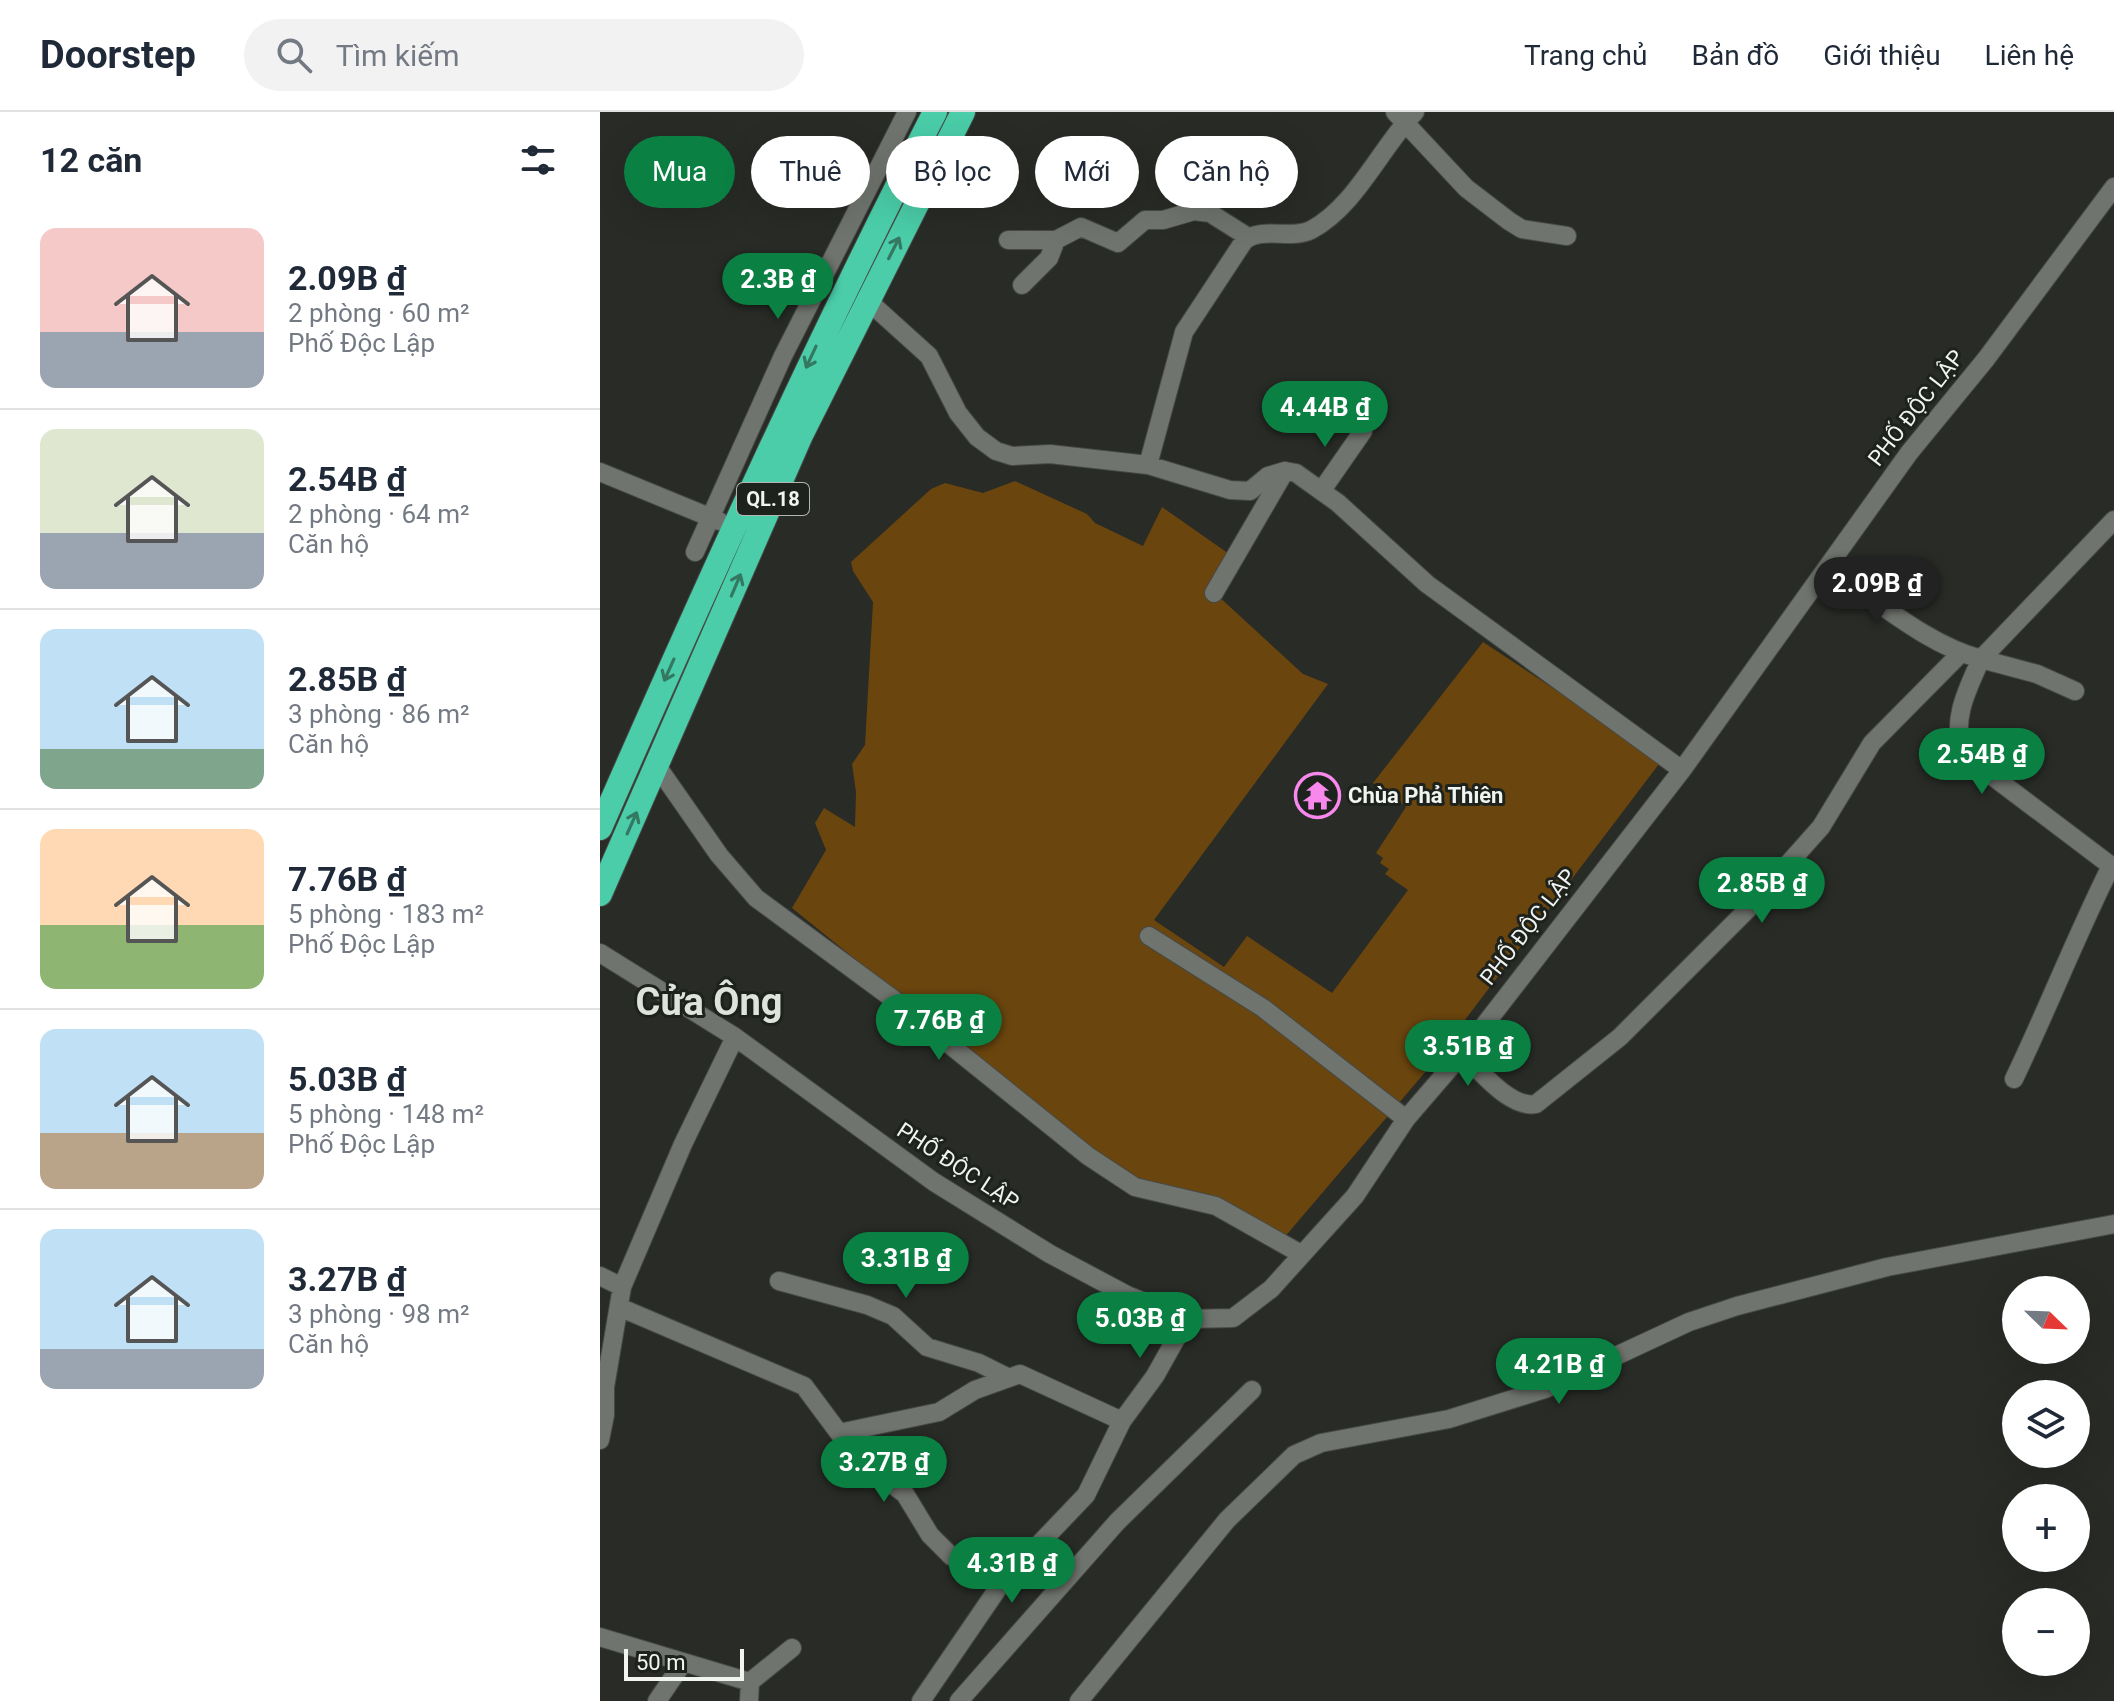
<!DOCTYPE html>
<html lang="vi">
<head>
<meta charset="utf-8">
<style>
  :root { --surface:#fff; --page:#f2f2f3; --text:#1f2937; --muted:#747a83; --line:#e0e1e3; --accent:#0b8043 }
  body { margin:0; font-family:Roboto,sans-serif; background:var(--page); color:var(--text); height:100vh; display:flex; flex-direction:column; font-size:30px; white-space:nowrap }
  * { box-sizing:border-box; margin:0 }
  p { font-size:26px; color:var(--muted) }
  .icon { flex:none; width:44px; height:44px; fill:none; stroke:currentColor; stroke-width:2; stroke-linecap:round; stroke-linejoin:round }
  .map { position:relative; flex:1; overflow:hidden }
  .sheet { display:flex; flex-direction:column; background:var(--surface); width:600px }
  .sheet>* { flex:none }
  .guide { position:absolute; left:24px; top:24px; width:760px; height:72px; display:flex; gap:16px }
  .needle { width:52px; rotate:113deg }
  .controls { position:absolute; left:1402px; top:1164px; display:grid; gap:16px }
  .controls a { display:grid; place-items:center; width:88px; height:88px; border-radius:50%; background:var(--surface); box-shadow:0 8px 32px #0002; font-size:40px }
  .scale { position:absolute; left:24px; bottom:20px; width:120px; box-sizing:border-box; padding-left:8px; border:4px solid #f1f4f0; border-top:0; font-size:22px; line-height:28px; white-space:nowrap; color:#f1f4f0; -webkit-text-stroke:6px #1e221d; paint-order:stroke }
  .price { position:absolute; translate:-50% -68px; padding:0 18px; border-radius:28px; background:var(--accent); color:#fff; font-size:26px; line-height:52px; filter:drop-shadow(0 2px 4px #0008) }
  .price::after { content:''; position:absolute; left:50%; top:48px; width:24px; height:18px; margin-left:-12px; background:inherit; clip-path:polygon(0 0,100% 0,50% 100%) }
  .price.current { background:#222; color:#fff }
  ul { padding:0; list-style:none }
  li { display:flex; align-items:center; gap:24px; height:200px; padding:0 40px }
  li+li { border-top:2px solid var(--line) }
  li span { display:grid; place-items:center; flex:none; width:224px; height:160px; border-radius:16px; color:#555 }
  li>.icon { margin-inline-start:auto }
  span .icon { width:96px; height:96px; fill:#fffc; stroke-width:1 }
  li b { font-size:34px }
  h2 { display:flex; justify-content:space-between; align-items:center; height:96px; padding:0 40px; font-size:34px }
  .chip { padding:0 28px; border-radius:36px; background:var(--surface); box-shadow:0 8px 32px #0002; font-size:28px; line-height:72px }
  .chip.current { background:var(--accent); color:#fff }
  header { display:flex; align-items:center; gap:48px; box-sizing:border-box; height:112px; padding:0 40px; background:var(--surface); border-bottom:2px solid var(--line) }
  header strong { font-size:38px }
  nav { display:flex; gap:44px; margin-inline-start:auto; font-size:28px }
  .search { width:560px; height:72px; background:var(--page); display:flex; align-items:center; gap:20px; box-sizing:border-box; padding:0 28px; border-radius:44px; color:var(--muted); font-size:30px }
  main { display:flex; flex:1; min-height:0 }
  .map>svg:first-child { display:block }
  .green { fill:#6b450e }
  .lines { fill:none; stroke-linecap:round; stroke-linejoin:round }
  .minor-casing { stroke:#464a45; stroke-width:20 }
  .highway-casing { stroke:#464a45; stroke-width:26 }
  .minor { stroke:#70746e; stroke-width:18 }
  .highway { stroke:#4acda8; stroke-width:24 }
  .oneway { stroke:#347862 }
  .labels { text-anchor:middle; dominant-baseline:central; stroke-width:6; stroke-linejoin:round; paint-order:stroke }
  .shield { fill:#1e221d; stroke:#b2b5b1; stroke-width:2 }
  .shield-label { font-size:20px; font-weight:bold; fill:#f1f4f0 }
  .street-label { font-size:22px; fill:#f1f4f0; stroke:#1e221d }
  .poi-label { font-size:22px; font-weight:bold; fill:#f1f4f0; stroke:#1e221d; text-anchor:start }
  .town-label { font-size:38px; font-weight:bold; fill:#dee3dc; stroke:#1e221d }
</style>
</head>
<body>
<header>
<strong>Doorstep</strong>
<div class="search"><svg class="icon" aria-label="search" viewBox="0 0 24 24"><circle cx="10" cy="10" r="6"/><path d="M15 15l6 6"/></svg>Tìm kiếm</div>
<nav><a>Trang chủ</a><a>Bản đồ</a><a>Giới thiệu</a><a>Liên hệ</a></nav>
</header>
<main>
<section class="sheet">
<h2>12 căn<svg class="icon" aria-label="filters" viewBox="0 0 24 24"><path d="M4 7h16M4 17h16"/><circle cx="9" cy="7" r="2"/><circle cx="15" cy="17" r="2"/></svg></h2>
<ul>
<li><span style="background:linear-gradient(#f6c9c9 65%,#9aa5b1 0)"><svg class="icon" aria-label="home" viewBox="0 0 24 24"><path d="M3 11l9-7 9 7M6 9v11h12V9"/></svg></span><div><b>2.09B ₫</b><p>2 phòng · 60 m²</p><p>Phố Độc Lập</p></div></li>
<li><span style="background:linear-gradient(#dfe7d0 65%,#9aa5b1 0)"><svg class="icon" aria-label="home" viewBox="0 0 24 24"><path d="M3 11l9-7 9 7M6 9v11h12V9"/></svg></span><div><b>2.54B ₫</b><p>2 phòng · 64 m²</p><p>Căn hộ</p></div></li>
<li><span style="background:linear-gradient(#bfe0f5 75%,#7fa58c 0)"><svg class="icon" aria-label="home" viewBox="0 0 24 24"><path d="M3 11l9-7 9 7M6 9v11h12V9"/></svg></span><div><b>2.85B ₫</b><p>3 phòng · 86 m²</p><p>Căn hộ</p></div></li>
<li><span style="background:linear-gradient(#ffd9b3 60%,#8fb573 0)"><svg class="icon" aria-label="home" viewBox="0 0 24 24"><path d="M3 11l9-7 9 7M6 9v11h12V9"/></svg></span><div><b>7.76B ₫</b><p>5 phòng · 183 m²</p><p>Phố Độc Lập</p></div></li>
<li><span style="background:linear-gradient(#bfe0f5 65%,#b9a48a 0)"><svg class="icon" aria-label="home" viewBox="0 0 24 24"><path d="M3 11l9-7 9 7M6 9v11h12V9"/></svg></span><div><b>5.03B ₫</b><p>5 phòng · 148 m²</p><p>Phố Độc Lập</p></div></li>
<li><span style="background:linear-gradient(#bfe0f5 75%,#9aa5b1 0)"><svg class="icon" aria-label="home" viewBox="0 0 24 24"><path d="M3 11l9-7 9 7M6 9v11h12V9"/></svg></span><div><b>3.27B ₫</b><p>3 phòng · 98 m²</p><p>Căn hộ</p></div></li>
</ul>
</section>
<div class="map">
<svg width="1514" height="1589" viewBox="0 0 1514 1589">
  <rect width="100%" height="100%" fill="#282b26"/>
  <!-- green -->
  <path class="green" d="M415 369 487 402 495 411 543 434 562 395 632 444 616 482 703 562 728 572 554 808 624 855 647 824 732 881 808 778 785 762 789 757 780 751 783 746 776 741 806 695 773 671 883 530 1062 648 827 958 683 1127 541 1070 508 1052 192 796 226 738 215 711 224 696 255 715 256 680 252 652 265 633 273 490 253 459 251 450 331 377 345 371 383 381Z"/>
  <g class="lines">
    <defs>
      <path id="minor" d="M795 0 866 76 909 109 922 117 967 124
        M408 128H456L481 115 518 131 545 108H563L594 99 610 101 648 125
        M422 173 449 146 456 128
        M267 188 329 244 358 301 377 325 396 339 412 344 450 342 548 353 630 378 650 379 668 364 685 359 696 361 738 391 827 472 1082 658
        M548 353 584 220 644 129C661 114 691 128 711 118 756 94 781 35 815 0
        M0 360 119 409
        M722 378 763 319
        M95 440 183 244 307 0
        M1227 456C1276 487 1325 532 1381 547 1367 578 1351 608 1363 642L1514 756
        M614 481 685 359
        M1381 547 1514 408
        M1381 547 1437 562 1475 579
        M57 654 119 743 156 786 293 887 488 1044 535 1075 616 1094 701 1142
        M549 824 663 896 806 1007
        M0 841 135 925 334 1070 450 1142 527 1183 587 1207 633 1206 671 1177 755 1084 806 1007 862 942 1082 658 1309 341 1386 247 1514 75
        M862 942C880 958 910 997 936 992L1020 925 1148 797 1221 715 1272 631 1361 541
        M1414 967C1448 896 1476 824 1511 754
        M0 1164 22 1175
        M179 1169 267 1193 293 1204 327 1235 379 1251 407 1265
        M19 1195 204 1274 239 1321 339 1300 375 1278 420 1262 522 1309
        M239 1321 259 1347 305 1382 330 1423 351 1444 401 1472
        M0 1328 5 1303V1275L22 1175 83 1032 135 925
        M0 1525 150 1570 149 1589
        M150 1570 192 1536
        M57 1589 83 1551
        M321 1589 401 1472 486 1383 522 1309 555 1264 587 1207
        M359 1589 517 1410 652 1278
        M479 1589 627 1408 694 1343 721 1331 849 1307 945 1277 1089 1210 1137 1194 1287 1155 1514 1112"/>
      <path id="highway" d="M0 716C106 474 214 235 335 0
        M0 782 201 323 363 0"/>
    </defs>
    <!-- minor casing -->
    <use href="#minor" class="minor-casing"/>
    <!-- highway casing -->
    <use href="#highway" class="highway-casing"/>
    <!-- minor -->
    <use href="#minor" class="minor"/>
    <!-- highway -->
    <use href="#highway" class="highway"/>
  </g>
  <!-- one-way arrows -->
  <defs><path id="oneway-shaft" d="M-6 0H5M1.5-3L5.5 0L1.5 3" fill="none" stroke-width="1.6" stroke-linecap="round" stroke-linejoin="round" transform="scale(2)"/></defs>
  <g class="oneway">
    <use href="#oneway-shaft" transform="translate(294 136) rotate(-63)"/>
    <use href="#oneway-shaft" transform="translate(211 245) rotate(115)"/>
    <use href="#oneway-shaft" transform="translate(136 473) rotate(-67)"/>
    <use href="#oneway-shaft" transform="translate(69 558) rotate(114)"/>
    <use href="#oneway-shaft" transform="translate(32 711) rotate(-66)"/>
  </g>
  <!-- icons -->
  <defs>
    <symbol id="temple-ring" viewBox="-11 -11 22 22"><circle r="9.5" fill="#1e221d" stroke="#f888eb" stroke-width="1.5"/><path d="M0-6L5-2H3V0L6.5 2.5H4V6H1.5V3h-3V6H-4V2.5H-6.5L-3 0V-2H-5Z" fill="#f888eb"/></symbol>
  </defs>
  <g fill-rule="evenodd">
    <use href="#temple-ring" x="692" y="658" width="51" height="51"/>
  </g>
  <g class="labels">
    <!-- shield labels -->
    <rect class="shield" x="137" y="371" width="72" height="32" rx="6"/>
    <g class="shield-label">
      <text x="173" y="387">QL.18</text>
    </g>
    <!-- street labels -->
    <g class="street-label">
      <text transform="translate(1316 296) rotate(-52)">PHỐ ĐỘC LẬP</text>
      <text transform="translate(928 815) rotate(-52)">PHỐ ĐỘC LẬP</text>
      <text transform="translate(358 1054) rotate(33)">PHỐ ĐỘC LẬP</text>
    </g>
    <!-- poi labels -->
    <g class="poi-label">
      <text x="748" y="683">Chùa Phả Thiên</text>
    </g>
    <!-- town labels -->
    <g class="town-label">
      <text x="109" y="890">Cửa Ông</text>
    </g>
  </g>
</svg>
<div class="controls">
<a><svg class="needle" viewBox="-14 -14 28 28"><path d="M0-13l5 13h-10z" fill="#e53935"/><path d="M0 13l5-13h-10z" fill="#747a83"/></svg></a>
<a><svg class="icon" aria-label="layers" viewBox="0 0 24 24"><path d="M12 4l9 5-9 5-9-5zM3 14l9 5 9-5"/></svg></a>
<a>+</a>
<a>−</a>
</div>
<div class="scale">50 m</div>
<b class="price" style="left:178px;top:209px">2.3B ₫</b>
<b class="price" style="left:725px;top:337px">4.44B ₫</b>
<b class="price current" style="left:1277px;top:513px">2.09B ₫</b>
<b class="price" style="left:1382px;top:684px">2.54B ₫</b>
<b class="price" style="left:1162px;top:813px">2.85B ₫</b>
<b class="price" style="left:339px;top:950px">7.76B ₫</b>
<b class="price" style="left:868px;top:976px">3.51B ₫</b>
<b class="price" style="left:306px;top:1188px">3.31B ₫</b>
<b class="price" style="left:540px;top:1248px">5.03B ₫</b>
<b class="price" style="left:959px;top:1294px">4.21B ₫</b>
<b class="price" style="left:284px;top:1392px">3.27B ₫</b>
<b class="price" style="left:412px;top:1493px">4.31B ₫</b>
<div class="guide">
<a class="chip current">Mua</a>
<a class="chip">Thuê</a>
<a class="chip">Bộ lọc</a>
<a class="chip">Mới</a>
<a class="chip">Căn hộ</a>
</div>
</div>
</main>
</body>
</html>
